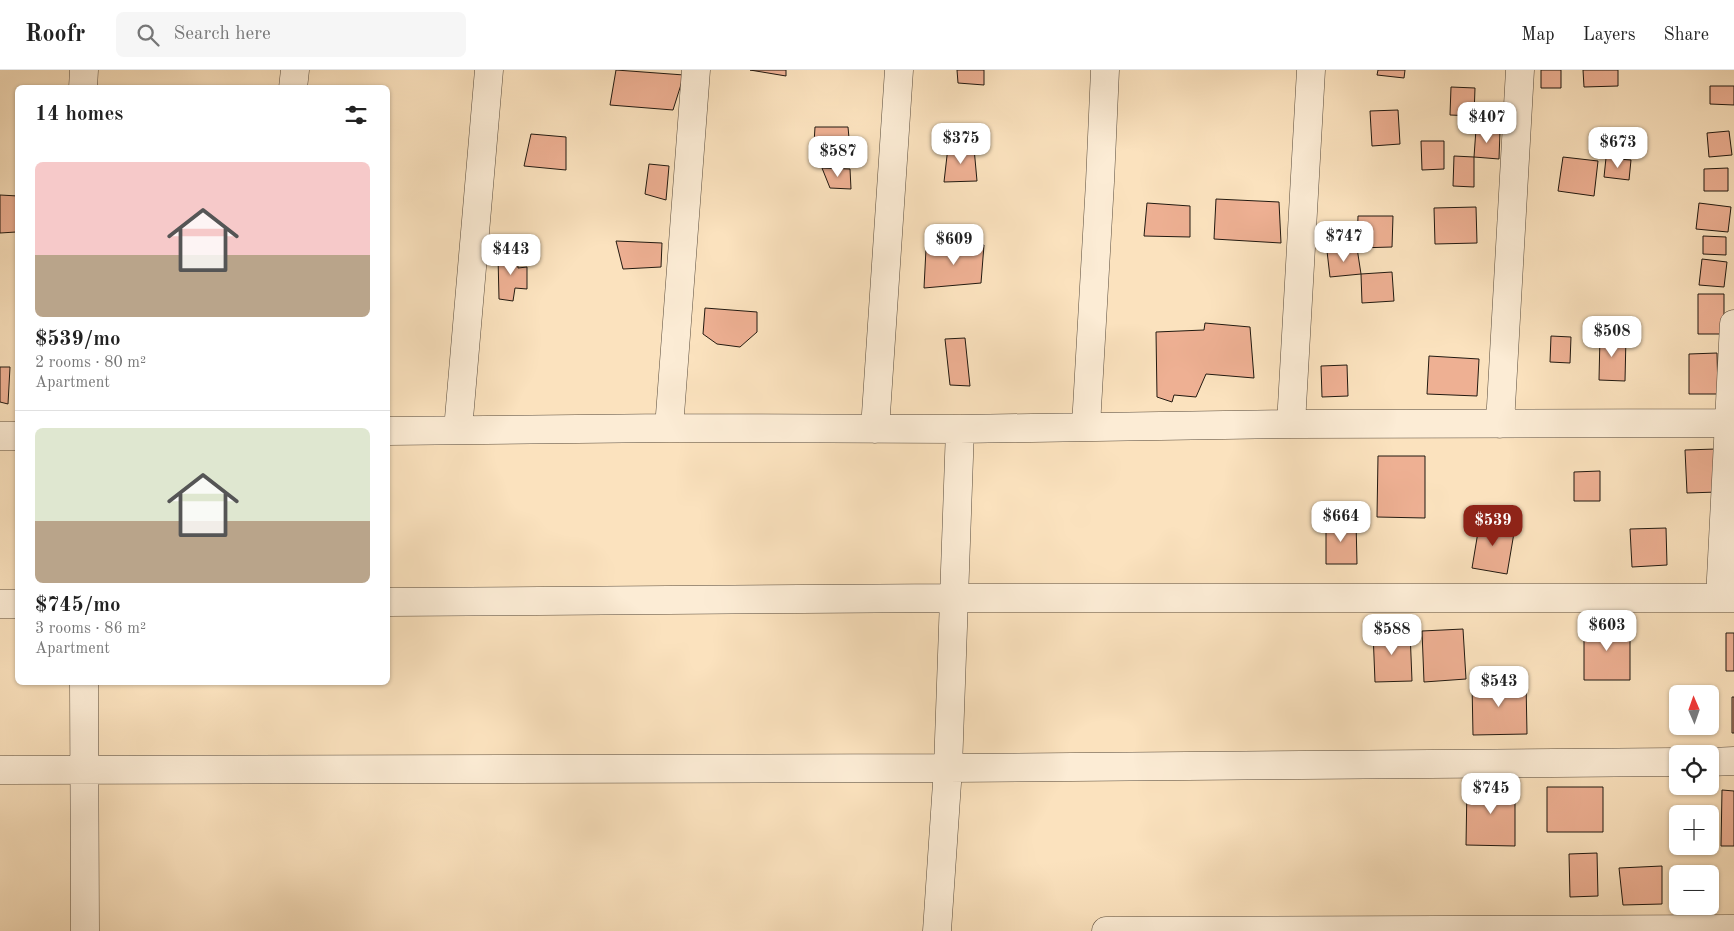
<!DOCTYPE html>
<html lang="en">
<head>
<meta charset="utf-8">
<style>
  :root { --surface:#fff; --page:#f6f6f6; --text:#222; --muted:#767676; --line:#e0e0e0; --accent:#8f2418 }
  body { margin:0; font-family:"Old Standard TT",serif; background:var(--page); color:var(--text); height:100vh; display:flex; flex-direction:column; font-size:19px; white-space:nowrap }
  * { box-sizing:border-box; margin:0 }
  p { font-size:16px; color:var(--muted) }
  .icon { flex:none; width:28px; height:28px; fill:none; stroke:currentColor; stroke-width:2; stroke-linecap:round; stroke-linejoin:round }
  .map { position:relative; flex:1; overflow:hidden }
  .panel { position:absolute; left:15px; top:15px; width:375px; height:600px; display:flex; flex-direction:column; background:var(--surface); border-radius:8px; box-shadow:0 1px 4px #0004 }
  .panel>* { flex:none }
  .needle { width:32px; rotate:358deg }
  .controls { position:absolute; left:1669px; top:615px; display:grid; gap:10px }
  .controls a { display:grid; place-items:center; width:50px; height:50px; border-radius:8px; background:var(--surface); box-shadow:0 1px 4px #0004; font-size:25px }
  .price { position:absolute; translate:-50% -42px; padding:0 11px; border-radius:10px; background:#fff; color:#222; font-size:16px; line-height:32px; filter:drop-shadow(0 1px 2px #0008) }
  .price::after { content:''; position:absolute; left:50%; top:30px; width:15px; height:11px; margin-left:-8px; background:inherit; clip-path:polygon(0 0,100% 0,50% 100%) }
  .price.selected { background:var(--accent); color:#fff }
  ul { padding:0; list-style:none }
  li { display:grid; align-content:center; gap:10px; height:265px; padding:0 20px }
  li+li { border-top:1px solid var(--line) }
  li span { display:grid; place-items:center; height:155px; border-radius:8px; color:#555 }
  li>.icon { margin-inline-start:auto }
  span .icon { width:90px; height:90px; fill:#fffc; stroke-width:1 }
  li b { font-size:21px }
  h2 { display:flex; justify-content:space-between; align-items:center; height:60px; padding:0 20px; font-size:21px }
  header { display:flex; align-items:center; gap:30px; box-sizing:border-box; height:70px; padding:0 25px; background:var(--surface); border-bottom:1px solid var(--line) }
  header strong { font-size:24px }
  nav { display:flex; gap:28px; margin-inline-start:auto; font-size:18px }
  .search { width:350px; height:45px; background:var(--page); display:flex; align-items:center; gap:12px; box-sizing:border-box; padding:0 18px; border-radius:8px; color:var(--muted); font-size:19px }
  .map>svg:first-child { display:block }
  .building { fill:#eeb093; stroke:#211910 }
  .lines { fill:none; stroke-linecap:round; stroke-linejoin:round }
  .street-casing { stroke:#584b3c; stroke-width:29 }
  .street { stroke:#fcecd5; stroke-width:28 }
</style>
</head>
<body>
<header>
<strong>Roofr</strong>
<div class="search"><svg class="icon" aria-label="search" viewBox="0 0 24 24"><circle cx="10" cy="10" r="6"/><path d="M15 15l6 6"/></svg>Search here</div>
<nav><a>Map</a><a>Layers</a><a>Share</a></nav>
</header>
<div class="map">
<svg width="1734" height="861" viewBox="0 0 1734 861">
  <rect width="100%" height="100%" fill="#fbe2be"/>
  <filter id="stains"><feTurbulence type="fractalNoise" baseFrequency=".004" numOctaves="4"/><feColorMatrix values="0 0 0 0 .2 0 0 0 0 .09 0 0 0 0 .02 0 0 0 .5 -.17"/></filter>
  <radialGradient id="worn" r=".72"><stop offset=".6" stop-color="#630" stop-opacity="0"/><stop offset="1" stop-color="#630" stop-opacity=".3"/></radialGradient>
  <!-- building -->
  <path class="building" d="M616 0 684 5 673 40 610 35Z
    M750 0H786V6Z
    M957 0H984V15L958 13Z
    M1378 0H1405L1404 8 1377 5Z
    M1541 0H1561V18H1541Z
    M1583 0H1618V16L1584 17Z
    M1710 16H1734V35L1710 34Z
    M1451 17 1475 18 1474 46 1450 45Z
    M1398 40 1400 74 1372 76 1370 41Z
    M815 57H848L851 90H813Z
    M1476 59 1500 61 1499 89 1474 87Z
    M1729 61 1732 85 1709 87 1707 63Z
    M531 64 566 67V100L524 96Z
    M1421 71H1444V99L1422 100Z
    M948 77 974 78 977 111 944 112Z
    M1454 86 1474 87V117L1453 116Z
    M1563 87 1598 91 1594 126 1558 121Z
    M1606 88 1631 90 1629 110 1604 107Z
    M649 94 669 96 666 130 645 124Z
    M822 98 850 99 851 119 830 118Z
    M1728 98V121H1704V99Z
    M0 125 18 126 16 162 0 163Z
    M1216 129 1279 132 1281 173 1214 169Z
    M1147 133 1190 136V167L1144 166Z
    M1699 133 1731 137 1728 162 1696 159Z
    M1476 137 1477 173 1435 174 1434 138Z
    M1358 146H1393L1392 177 1357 178Z
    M1703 166 1726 167V185L1703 184Z
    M616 171 662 173 661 197 623 199Z
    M984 175 981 213 924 218 926 179Z
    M1357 178 1361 204 1330 207 1327 181Z
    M517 180 518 198 527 197V219L515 218 513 231 499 229 498 186Z
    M1702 189 1727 192 1724 217 1699 215Z
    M1392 202 1394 231 1362 233 1361 204Z
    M1698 224H1724V264H1698Z
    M705 238 757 242V262L740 277 717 274 703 264Z
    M1205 253 1250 257 1254 308 1206 304 1196 327 1174 325 1172 332 1157 327 1156 262 1204 260Z
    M1600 265 1626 266 1625 311 1599 310Z
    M1551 266 1571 267 1570 293 1550 292Z
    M965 268 970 316 950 315 945 269Z
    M1717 283 1718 324H1689V284Z
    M1429 286 1479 289 1477 326 1427 324Z
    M1347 295 1348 326 1322 327 1321 296Z
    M0 297H10L8 334 0 332Z
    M1716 379 1718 422 1687 423 1685 380Z
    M1378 386H1425V448L1377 447Z
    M1600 401V431H1574V402Z
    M1480 450 1515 457 1507 504 1472 498Z
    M1326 451H1356L1357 494H1326Z
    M1666 458 1667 495 1632 497 1630 459Z
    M1584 554H1630V610H1584Z
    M1463 559 1466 609 1424 612 1422 561Z
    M1410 561 1412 611 1375 612 1373 562Z
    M1726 563H1734V601H1726Z
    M1526 612 1527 664 1473 665 1472 613Z
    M1732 627H1734V663H1732Z
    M1467 715H1515V776L1466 775Z
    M1547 717H1603V762H1547Z
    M1722 720 1734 721V776H1721Z
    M1597 783 1598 826 1570 827 1569 784Z
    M1662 796V834L1623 835 1619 798Z"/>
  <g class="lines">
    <defs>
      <path id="street" d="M83 18 84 0
        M293 18 295 0
        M1291 354 1311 0
        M1500 354 1520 0
        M1086 356 1100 112 1105 0
        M669 358 696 0
        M875 359 899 0
        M458 360 489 0
        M388 361 669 358 960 359 1291 354 1734 353
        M0 366H18
        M1720 528 1734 254
        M388 532 954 528H1734
        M0 534H18
        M84 612 85 861
        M1710 692 1734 691
        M0 700 948 698 1678 692
        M937 861 948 698 960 359
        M1106 861 1734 859"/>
    </defs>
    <!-- street casing -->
    <use href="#street" class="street-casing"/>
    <!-- street -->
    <use href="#street" class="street"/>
  </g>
  <rect width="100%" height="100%" filter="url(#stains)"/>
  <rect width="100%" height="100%" fill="url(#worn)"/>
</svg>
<div class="controls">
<a><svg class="needle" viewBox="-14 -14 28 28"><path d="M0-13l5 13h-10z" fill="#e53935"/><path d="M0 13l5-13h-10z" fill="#767676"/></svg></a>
<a><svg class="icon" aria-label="locate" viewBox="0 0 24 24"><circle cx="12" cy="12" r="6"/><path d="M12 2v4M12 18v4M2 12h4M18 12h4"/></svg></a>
<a>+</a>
<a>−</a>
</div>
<b class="price" style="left:1487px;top:74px">$407</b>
<b class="price" style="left:961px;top:95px">$375</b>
<b class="price" style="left:1618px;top:99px">$673</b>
<b class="price" style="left:838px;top:108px">$587</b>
<b class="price" style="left:1344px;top:193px">$747</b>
<b class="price" style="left:954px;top:196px">$609</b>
<b class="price" style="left:511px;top:206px">$443</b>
<b class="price" style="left:1612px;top:288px">$508</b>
<b class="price" style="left:1341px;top:473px">$664</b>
<b class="price selected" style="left:1493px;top:477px">$539</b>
<b class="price" style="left:1607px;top:582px">$603</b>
<b class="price" style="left:1392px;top:586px">$588</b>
<b class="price" style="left:1499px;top:638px">$543</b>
<b class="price" style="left:1491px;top:745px">$745</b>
<section class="panel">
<h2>14 homes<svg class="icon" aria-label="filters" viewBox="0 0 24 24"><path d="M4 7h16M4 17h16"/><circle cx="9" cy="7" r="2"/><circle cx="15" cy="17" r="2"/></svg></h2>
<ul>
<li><span style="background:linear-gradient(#f6c9c9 60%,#b9a48a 0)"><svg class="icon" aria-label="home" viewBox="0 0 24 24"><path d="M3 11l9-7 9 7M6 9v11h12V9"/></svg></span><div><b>$539/mo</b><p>2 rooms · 80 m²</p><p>Apartment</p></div></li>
<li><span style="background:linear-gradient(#dfe7d0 60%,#b9a48a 0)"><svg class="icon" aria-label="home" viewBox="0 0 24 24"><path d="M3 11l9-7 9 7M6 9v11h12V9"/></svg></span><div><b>$745/mo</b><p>3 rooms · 86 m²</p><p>Apartment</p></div></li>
</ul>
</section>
</div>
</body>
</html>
